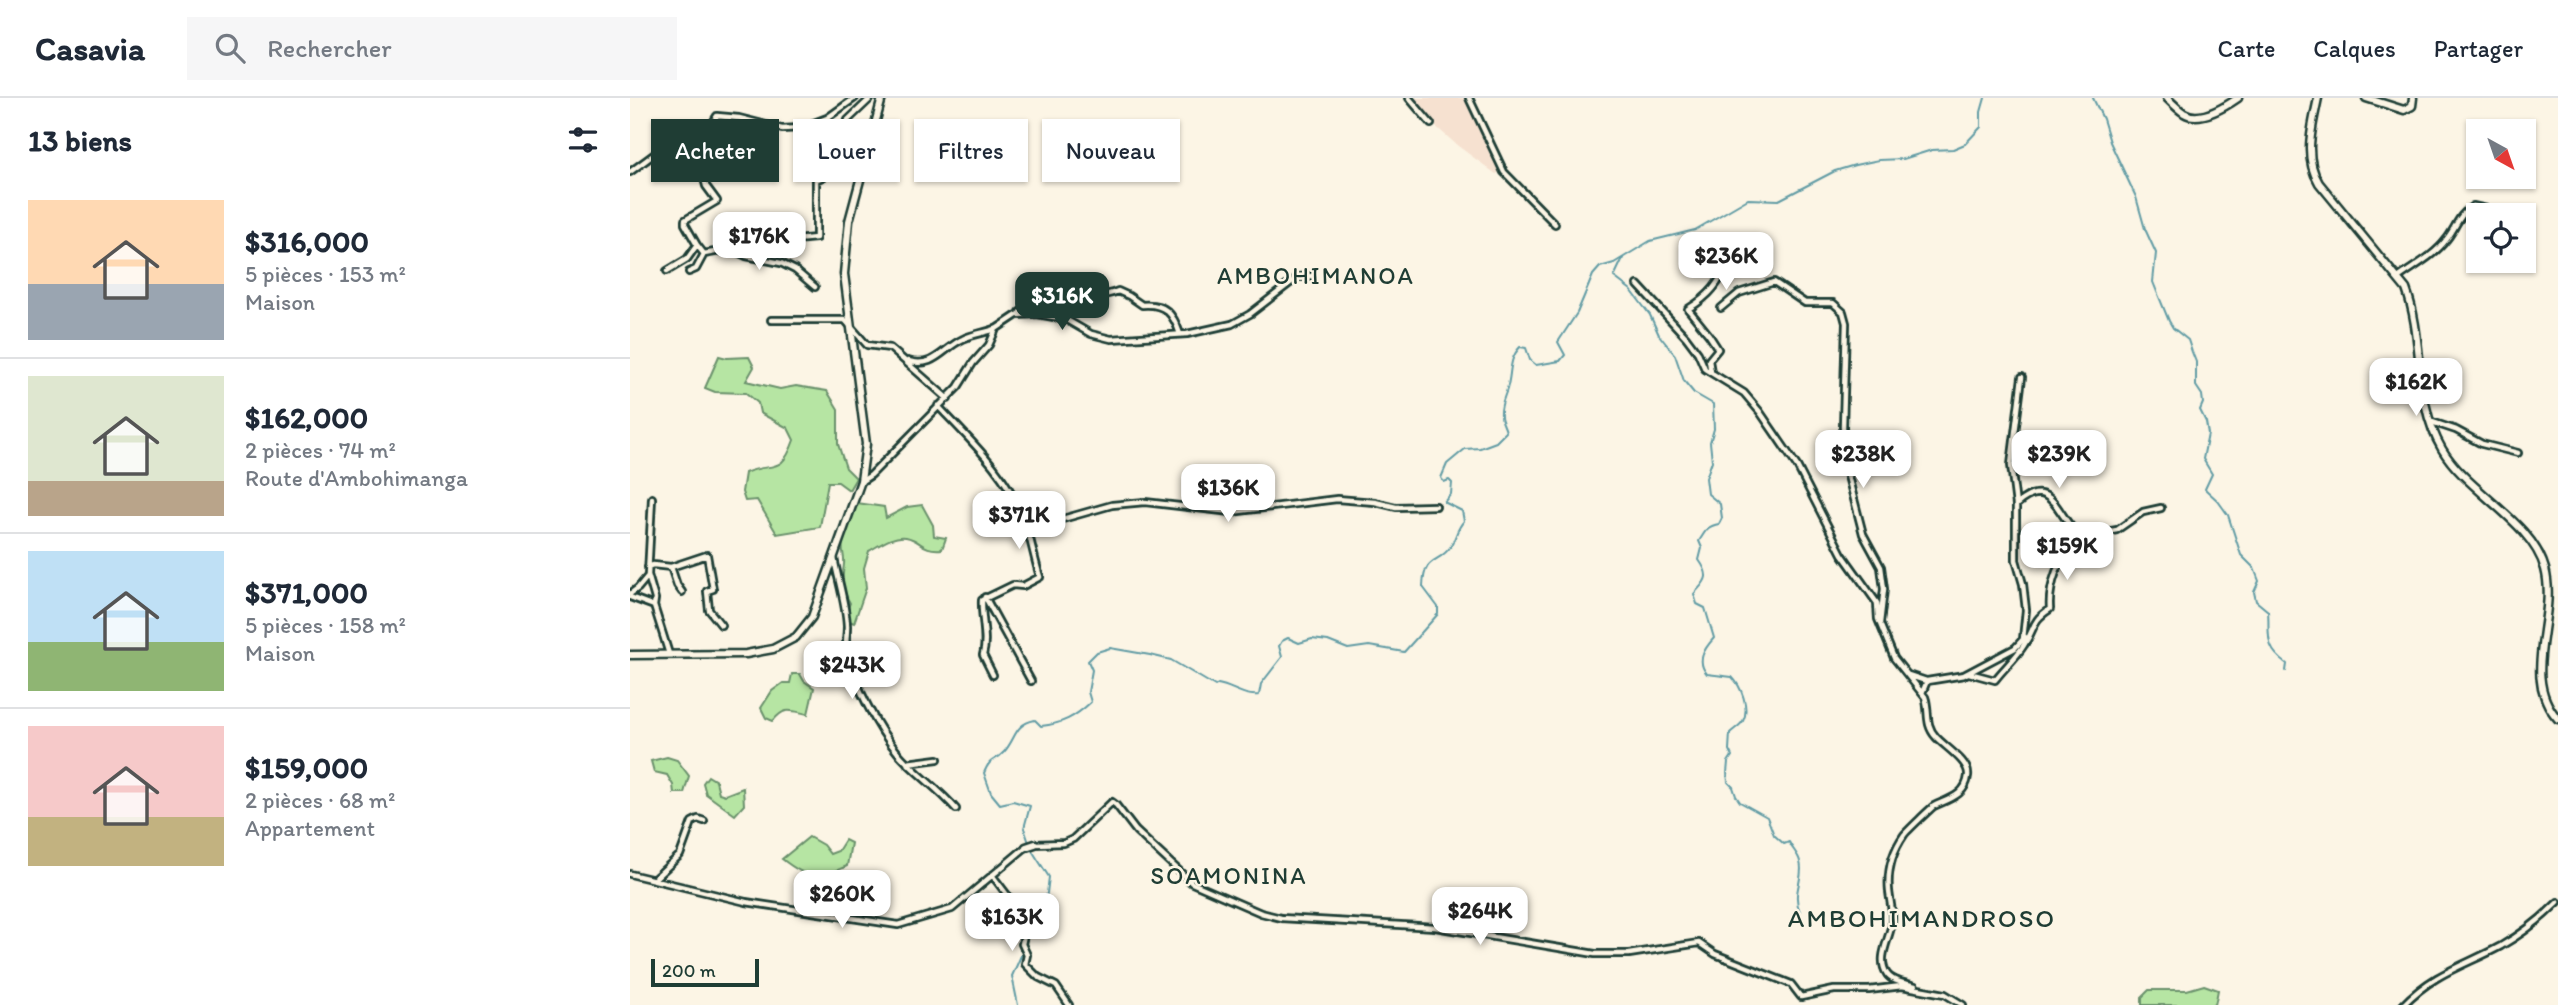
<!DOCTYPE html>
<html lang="fr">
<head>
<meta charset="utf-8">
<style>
  :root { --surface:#fff; --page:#f6f6f7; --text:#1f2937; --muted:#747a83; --line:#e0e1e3; --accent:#1f3d34 }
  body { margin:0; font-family:Itim,sans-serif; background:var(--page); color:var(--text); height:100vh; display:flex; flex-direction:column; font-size:26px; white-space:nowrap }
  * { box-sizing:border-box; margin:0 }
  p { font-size:23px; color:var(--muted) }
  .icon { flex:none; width:38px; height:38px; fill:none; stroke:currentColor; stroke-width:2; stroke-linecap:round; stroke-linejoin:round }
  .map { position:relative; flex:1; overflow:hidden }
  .sheet { display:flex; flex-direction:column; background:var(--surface); width:630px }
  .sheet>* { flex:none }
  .guide { position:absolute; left:21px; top:21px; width:665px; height:63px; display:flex; gap:14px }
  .needle { width:46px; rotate:140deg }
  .buttons { position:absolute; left:1836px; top:21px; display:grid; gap:14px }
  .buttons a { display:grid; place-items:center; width:70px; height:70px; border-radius:0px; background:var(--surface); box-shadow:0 2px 5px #0004; font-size:35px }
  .scale { position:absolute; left:21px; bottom:18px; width:108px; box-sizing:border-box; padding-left:7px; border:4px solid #1f3d34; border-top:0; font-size:19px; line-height:24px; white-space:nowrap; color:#1f3d34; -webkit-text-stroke:5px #fcf5e5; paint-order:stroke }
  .price { position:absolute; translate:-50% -60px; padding:0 16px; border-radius:14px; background:#fff; color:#222; font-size:23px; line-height:46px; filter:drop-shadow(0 2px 4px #0008) }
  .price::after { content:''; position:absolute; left:50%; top:42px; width:21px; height:16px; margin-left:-10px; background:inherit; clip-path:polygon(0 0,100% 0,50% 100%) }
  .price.on { background:var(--accent); color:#fff }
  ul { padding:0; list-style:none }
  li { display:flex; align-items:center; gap:21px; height:175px; padding:0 28px }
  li+li { border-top:2px solid var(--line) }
  li span { display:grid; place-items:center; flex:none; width:196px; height:140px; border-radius:0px; color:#555 }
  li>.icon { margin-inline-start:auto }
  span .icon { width:84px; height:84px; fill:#fffc; stroke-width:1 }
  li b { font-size:30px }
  h2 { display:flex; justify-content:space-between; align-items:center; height:84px; padding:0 28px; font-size:30px }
  .tag { padding:0 24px; border-radius:0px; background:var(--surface); box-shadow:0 2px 5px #0004; font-size:24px; line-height:63px }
  .tag.on { background:var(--accent); color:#fff }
  header { display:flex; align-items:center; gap:42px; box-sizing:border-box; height:98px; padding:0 35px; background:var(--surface); border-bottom:2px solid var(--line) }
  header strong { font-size:33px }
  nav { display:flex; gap:38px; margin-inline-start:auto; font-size:24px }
  .search { width:490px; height:63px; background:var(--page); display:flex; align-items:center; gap:18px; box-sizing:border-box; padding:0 24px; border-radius:0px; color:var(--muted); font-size:26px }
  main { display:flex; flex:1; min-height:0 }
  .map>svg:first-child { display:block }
  .built { fill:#f6e1d0 }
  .green { fill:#b6e5a3; stroke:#6a916c; stroke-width:2 }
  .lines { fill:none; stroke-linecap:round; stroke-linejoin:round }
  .stream { stroke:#629ca5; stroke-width:2 }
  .street-casing { stroke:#1f3d34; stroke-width:10 }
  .secondary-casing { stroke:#1f3d34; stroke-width:11 }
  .street { stroke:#fcf5e5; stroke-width:4.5 }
  .secondary { stroke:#fcf5e5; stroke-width:6 }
  .labels { text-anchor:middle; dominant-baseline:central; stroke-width:5; stroke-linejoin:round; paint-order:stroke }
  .neighbourhood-label { font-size:24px; letter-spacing:2px; fill:#1f3d34; stroke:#fcf5e5 }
  .quarter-label { font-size:26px; letter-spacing:2px; fill:#1f3d34; stroke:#fcf5e5 }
</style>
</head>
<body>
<header>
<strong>Casavia</strong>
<div class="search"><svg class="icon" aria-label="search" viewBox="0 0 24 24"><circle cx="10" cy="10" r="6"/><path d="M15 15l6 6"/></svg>Rechercher</div>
<nav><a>Carte</a><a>Calques</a><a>Partager</a></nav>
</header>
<main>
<section class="sheet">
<h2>13 biens<svg class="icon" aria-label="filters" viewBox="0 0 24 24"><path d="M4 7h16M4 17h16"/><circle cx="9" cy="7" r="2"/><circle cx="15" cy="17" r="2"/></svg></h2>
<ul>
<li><span style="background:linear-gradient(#ffd9b3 60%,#9aa5b1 0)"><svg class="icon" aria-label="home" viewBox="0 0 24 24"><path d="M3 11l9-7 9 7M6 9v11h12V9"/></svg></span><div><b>$316,000</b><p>5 pièces · 153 m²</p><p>Maison</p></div></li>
<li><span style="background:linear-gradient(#dfe7d0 75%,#b9a48a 0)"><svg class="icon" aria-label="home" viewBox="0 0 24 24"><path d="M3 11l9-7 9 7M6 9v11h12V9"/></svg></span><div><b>$162,000</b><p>2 pièces · 74 m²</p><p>Route d'Ambohimanga</p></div></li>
<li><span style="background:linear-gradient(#bfe0f5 65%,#8fb573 0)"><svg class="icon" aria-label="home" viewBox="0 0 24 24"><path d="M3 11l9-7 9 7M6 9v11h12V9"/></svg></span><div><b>$371,000</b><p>5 pièces · 158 m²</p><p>Maison</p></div></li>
<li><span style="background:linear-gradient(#f6c9c9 65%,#c2b280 0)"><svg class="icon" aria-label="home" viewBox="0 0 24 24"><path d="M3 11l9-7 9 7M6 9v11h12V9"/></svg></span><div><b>$159,000</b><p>2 pièces · 68 m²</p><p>Appartement</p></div></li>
</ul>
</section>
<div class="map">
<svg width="1928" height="907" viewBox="0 0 1928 907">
  <rect width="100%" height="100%" fill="#fcf5e5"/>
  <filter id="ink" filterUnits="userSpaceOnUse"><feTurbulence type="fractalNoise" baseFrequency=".0143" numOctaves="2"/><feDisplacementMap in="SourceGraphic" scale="14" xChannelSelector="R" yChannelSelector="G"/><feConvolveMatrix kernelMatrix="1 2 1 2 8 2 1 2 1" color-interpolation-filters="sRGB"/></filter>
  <g filter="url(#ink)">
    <!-- built -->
    <path class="built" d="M781 0H837L872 73 866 76 828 48 803 26Z"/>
    <!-- green -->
    <path class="green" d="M89 258 97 260 119 259 124 269 116 283 150 291 166 288 197 293 208 311V346L216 370 226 380 219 392 208 384H198L190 429 147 436 127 402 115 403 112 394 115 375C142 363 151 379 164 342L158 330 130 315 128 305 116 295 85 294 75 290Z
      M227 405 254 409 256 420 277 409 292 407 303 427 304 438 316 440 312 451C291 453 292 442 276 439 263 437 250 447 239 453L234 470 236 490 224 525 219 523 216 514 220 505C211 490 212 482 214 466 215 459 211 451 213 443 215 431 222 418 227 405Z
      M162 576H170L174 583 184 590 178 616C161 613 155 608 143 623L136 620 131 610 142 593 153 585H160Z
      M37 659 47 662 59 678 54 695H44L43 687 37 677 24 674 21 663Z
      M78 678 86 683 89 695 95 697 113 690 114 707 105 717 76 696 73 685Z
      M179 739 193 747 200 756 208 753 215 742 221 745 217 768C187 782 179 782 152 761Z
      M1574 887 1588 892 1585 907H1512V899L1519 892H1557Z"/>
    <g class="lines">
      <!-- stream -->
      <path class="stream" d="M1463 0 1473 21 1480 44 1506 99 1515 131 1526 155 1523 184 1527 194 1539 223 1543 230 1558 242 1562 254 1566 264V288L1572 297 1573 305 1570 312 1576 324 1578 336 1573 361 1582 376 1575 391 1588 403 1598 417 1611 457 1624 470 1629 483 1624 494 1626 503 1638 513C1640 537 1633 549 1657 566L1656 573
        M993 160 984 179 1001 192 1020 217 1029 237 1045 257 1054 283 1064 295 1083 306 1084 331 1080 344 1082 363 1076 380 1078 396 1090 406 1092 420 1089 426C1075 429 1077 432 1069 443L1072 450 1069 462C1082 480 1075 483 1064 496L1067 506 1075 510 1084 540C1074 551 1066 563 1077 576L1102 579C1111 588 1120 610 1113 623 1111 627 1104 631 1100 635L1099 652 1102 658 1098 664 1097 675 1098 684 1103 689 1106 698 1110 704 1137 719 1144 737 1154 746 1159 744C1162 751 1169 757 1170 764 1175 781 1161 793 1170 814
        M399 745 394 730 400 708 383 703 370 706 361 695 354 675C361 658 364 665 374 654 386 641 384 626 405 622L411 628C432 626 445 619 461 604L458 594 462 572 458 563 467 554 480 550 520 557 541 562 585 588 588 586C602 588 613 599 629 597L631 586 652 559 649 548 652 543 658 540 669 545 682 541 698 543 718 551 739 548 774 554 808 516V509L793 489C794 456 809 467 821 448 826 439 827 430 834 423L832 413 814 404 821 396 822 385 819 382 814 384 811 380 817 366 835 351 850 350 866 344 876 334C875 328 871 323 871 318 870 307 874 301 877 291 882 275 878 262 890 249L896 250 900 262 906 267 930 263 935 257 928 244 947 215 963 177 970 169 984 165 1020 143 1065 132 1118 101 1149 102 1205 73 1225 67 1249 62 1273 61 1302 52 1323 51 1335 46 1351 29V14L1355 0
        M388 907 382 878 394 851 399 831 410 818 417 795 419 779 401 751"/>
      <defs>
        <path id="street" d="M779 0 801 26
          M839 0 874 74 925 126
          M0 74 41 44 63 39 82 26 87 18 109 20 152 31 171 30 197 20 225 0
          M165 142 186 140V82L203 74 218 22 241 0
          M74 156 101 151 116 158 151 165 165 172 185 189
          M37 173 57 161 67 147 55 126V122L87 103 76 88 63 39
          M59 174 66 171 74 156 67 147
          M1768 180C1784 168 1804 158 1816 142 1826 130 1828 117 1843 108L1870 114 1896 116
          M1008 187 1056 239 1068 255 1075 271 1114 295 1130 314 1167 368 1212 456 1247 505 1248 521 1264 560 1295 599C1300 613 1294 626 1306 639 1315 649 1340 664 1338 678 1336 697 1319 701 1304 708 1302 709 1276 734 1274 737 1263 753 1257 773 1259 793 1260 803 1263 814 1262 824 1260 841 1246 860 1257 876 1262 884 1276 885 1285 888
          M1091 210 1109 195 1144 184 1175 205H1203L1213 214 1216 225 1213 329 1217 374 1233 436 1251 469 1254 491 1250 525
          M390 214 405 208 417 207 435 196C453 197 472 200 488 193L499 198 512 207C535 205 543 215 550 236
          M141 222H215L237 247 260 250 318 301
          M278 263C304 271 313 250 333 241 342 236 355 235 365 231
          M1081 274 1079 262 1088 251 1079 237 1058 211C1075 201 1091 187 1095 166L1092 159
          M1392 279 1381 367 1386 407V462L1393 486 1396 512 1393 541
          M308 308C341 343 377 376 394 421 401 440 404 460 410 479L393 488 383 487 352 502C351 521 358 540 353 557L363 577
          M1802 324 1826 332 1852 346 1888 355
          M232 383 241 377 328 289 343 265 359 247 366 231 387 217 407 216 435 221 461 236 481 241 557 236 602 226 620 216 668 179 682 178
          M22 400 18 477 25 501 24 508
          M1386 407C1428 369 1429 439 1460 440 1465 440 1471 436 1476 434
          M393 420 429 422 482 407 515 404 601 414 707 401 745 404 766 409 806 408
          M204 460C208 482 216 506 217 528 217 537 215 546 217 555 225 587 247 630 268 655 286 676 308 690 326 711
          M18 469 23 467 41 469 77 457 83 491 77 493 79 512 91 527
          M41 469 47 487 52 494
          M0 496 8 490 18 478
          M0 499 24 508 39 556
          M355 499 401 583
          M1339 575 1365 582C1374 570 1386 560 1394 547 1406 530 1400 524 1420 511 1418 487 1430 460 1444 440L1487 432 1513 414 1531 410
          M1278 577 1296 583
          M1292 595 1297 583 1334 577 1385 550 1395 539
          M277 665 308 661
          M405 746 434 745 443 741 482 704 486 707 506 733 562 785 631 815 651 820 805 829 965 856H999L1069 845 1085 856 1161 886 1171 899 1204 892H1239L1272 888 1315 896 1333 907
          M0 776 116 804 268 827 322 811 396 749
          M362 777 397 823 392 846 397 857 395 866 408 879 426 888 439 907
          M24 781 50 757 62 724 68 721 74 723
          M1773 907C1805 874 1834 868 1871 848 1892 836 1911 821 1928 804"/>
        <path id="secondary" d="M1537 0C1542 5 1548 11 1554 15 1570 25 1595 9 1608 0
          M1688 0C1682 30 1673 58 1689 85L1776 191C1795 242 1783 302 1812 351 1837 394 1902 423 1915 471 1928 520 1889 578 1928 621
          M1736 0 1774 12 1782 8 1783 0
          M0 557 116 556 143 551 166 539 182 519 231 383 236 346 214 176 219 123 252 0
          M396 749 405 746"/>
      </defs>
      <!-- street casing -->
      <use href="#street" class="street-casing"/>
      <!-- secondary casing -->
      <use href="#secondary" class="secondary-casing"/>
      <!-- street -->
      <use href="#street" class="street"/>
      <!-- secondary -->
      <use href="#secondary" class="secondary"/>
    </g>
  </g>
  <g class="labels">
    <!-- neighbourhood labels -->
    <g class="neighbourhood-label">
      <text x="686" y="177">AMBOHIMANOA</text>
      <text x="599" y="777">SOAMONINA</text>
    </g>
    <!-- quarter labels -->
    <g class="quarter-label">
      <text x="1292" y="820">AMBOHIMANDROSO</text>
    </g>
  </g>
</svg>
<div class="buttons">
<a><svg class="needle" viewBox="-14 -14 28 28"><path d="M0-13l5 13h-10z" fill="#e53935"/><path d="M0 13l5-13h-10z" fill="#747a83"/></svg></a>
<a><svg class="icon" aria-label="locate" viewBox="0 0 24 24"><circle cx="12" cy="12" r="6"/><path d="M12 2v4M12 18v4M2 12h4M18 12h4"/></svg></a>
</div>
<div class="scale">200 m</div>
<b class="price" style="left:129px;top:174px">$176K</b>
<b class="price" style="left:1096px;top:194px">$236K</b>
<b class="price on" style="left:432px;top:234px">$316K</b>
<b class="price" style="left:1786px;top:320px">$162K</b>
<b class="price" style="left:1233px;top:392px">$238K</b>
<b class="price" style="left:1429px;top:392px">$239K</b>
<b class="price" style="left:598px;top:426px">$136K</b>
<b class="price" style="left:389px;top:453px">$371K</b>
<b class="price" style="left:1437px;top:484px">$159K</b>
<b class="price" style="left:222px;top:603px">$243K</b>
<b class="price" style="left:212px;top:832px">$260K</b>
<b class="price" style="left:850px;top:849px">$264K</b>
<b class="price" style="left:382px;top:855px">$163K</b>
<div class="guide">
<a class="tag on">Acheter</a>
<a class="tag">Louer</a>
<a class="tag">Filtres</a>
<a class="tag">Nouveau</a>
</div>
</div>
</main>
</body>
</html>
